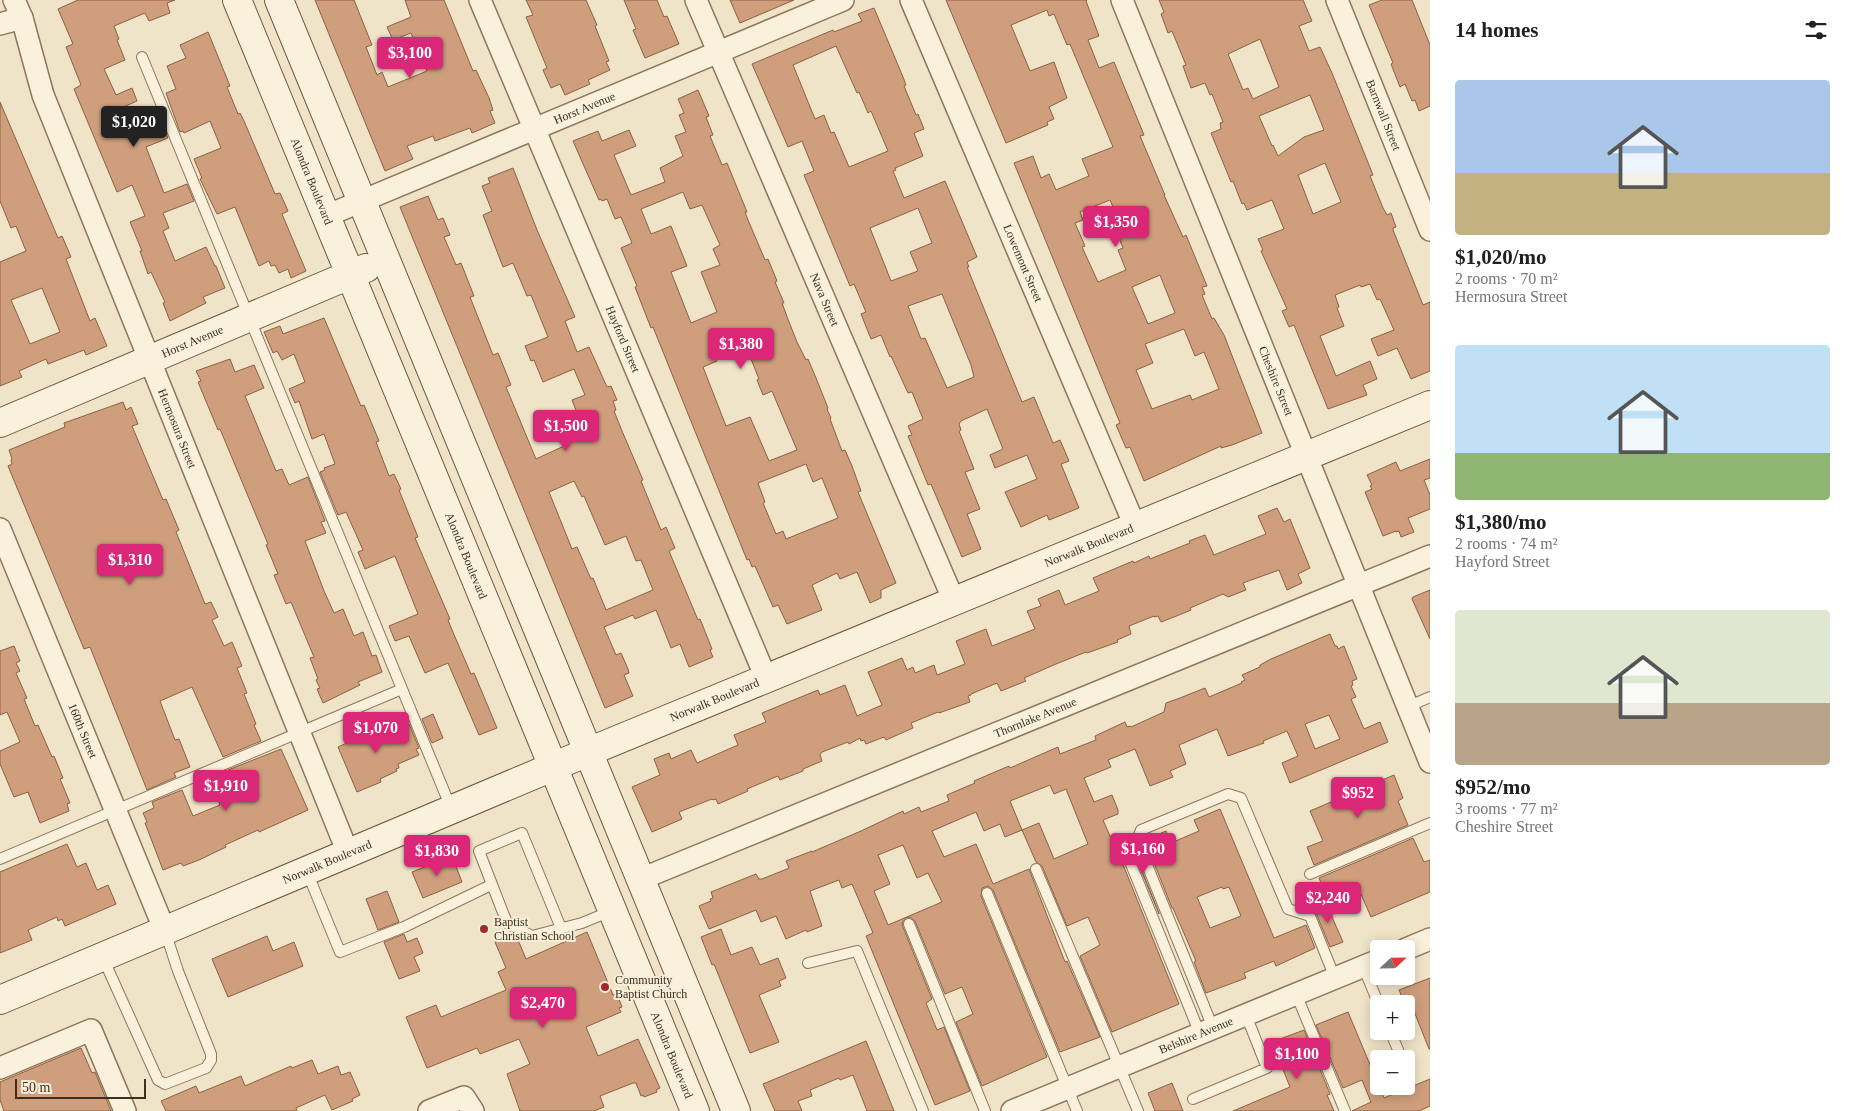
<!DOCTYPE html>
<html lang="en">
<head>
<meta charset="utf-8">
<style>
  :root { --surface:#fff; --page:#f2f2f2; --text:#202124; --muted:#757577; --accent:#db2777 }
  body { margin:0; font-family:Georgia,serif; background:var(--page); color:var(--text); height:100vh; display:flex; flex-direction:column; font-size:19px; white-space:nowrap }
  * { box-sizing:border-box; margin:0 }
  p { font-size:16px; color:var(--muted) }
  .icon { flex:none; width:28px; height:28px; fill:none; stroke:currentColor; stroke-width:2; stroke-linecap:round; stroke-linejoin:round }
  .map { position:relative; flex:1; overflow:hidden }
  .sheet { display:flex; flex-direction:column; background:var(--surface); width:425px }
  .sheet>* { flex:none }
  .needle { width:32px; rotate:68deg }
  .controls { position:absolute; left:1370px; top:940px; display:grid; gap:10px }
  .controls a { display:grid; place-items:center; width:45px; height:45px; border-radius:5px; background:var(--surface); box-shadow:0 2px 12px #0003; font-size:25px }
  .scale { position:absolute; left:15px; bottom:12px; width:131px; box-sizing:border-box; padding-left:5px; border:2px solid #3d2e20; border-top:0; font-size:14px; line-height:18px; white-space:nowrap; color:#3d2e20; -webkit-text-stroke:4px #f7eed8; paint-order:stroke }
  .price { position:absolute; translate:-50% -42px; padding:0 11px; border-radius:5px; background:var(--accent); color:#fff; font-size:16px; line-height:32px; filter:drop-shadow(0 1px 2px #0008) }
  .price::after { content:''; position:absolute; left:50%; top:30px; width:15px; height:11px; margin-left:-8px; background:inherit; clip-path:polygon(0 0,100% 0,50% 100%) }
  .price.on { background:#222; color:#fff }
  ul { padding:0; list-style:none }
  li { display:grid; align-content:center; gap:10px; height:265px; padding:0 25px }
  li span { display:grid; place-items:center; height:155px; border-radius:5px; color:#555 }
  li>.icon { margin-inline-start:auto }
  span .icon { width:90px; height:90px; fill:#fffc; stroke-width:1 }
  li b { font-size:21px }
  h2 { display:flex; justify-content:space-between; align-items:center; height:60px; padding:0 25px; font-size:21px }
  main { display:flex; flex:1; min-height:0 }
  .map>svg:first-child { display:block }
  .building { fill:#cf9f7d; stroke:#8d5f41; fill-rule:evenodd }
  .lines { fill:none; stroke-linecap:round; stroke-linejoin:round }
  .lane-casing { stroke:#8d765c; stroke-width:12 }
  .street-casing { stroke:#8d765c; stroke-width:24 }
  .secondary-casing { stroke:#6f573f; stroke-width:30 }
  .lane { stroke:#faf1dc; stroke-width:10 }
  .street { stroke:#faf1dc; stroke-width:21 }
  .secondary { stroke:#faf1dc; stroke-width:28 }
  .poi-dot { fill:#9e2a2b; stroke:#f7eed8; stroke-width:2 }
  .labels { text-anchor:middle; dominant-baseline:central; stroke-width:4; stroke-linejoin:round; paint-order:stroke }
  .street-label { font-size:12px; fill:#3d2e20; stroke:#f7eed8 }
  .poi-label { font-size:12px; fill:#3d2e20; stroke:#f7eed8; text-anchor:start }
</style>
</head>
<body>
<main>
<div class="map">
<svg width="1430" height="1111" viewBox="0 0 1430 1111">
  <rect width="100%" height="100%" fill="#f0e4c8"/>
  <!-- building -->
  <path class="building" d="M78 0H175L167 3 170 13 149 21 145 13 114 26 119 39 117 40 125 60 104 69 116 95 132 88 137 101 121 108 132 133 161 121 168 138 146 147 164 193 187 184 194 201 163 213 169 228 163 231 175 261 206 247 215 266H216L225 288 203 297 206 303 170 321 163 303 165 302 151 272 148 274 140 251H142L130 222 145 216 132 185 117 192 74 89 81 85 66 47 73 44 58 9Z
    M315 0H354L372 45 366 47 377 75 382 72 388 87 427 71 411 33 393 40 387 27 411 17 405 0H444L473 71 476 70 489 98 493 110 490 111 495 123 472 133 470 128 435 141 433 136 407 146 413 159 385 171Z
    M526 0H586L597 25 595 26 609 61 606 62 610 70 588 80 590 84 565 95 560 84 551 88 543 70 547 68 526 17 533 15Z
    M624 0H657L664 17 667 16 679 44 645 58 633 30 636 29Z
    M730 0H794L740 23Z
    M946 0H1087L1086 1 1099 36 1088 40 1099 68 1114 62 1144 135 1140 136 1165 195H1164L1183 237 1186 235 1207 286 1202 287 1205 294 1202 295 1212 319 1214 318 1224 335 1262 433 1232 445 1221 448V446L1144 481 1130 447 1126 448 1116 425 1120 423 1014 163 1033 156 1041 178 1049 174 1056 190 1089 176 1082 159 1113 147 1070 44 1067 45 1054 14 1049 16 1047 10 1011 25 1030 71 1054 62 1067 98 1049 107 1054 119 1047 122 1048 125 1006 143ZM1110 200 1123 230 1117 233 1123 248 1118 250 1126 270 1098 282 1082 247 1085 246 1075 223 1083 220 1080 212ZM1160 275 1175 313 1148 324 1132 287ZM1184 329 1195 356 1204 352 1219 389 1192 400 1190 395 1152 409 1136 370 1153 363 1145 344Z
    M1159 0H1303L1312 21 1299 26 1309 51 1320 47 1332 73 1373 175 1370 176 1383 208 1387 215 1391 213 1396 227 1393 228V230L1423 305 1430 302V371L1411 379 1397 348 1378 356 1371 339 1394 330 1380 299 1377 300 1370 284 1361 287 1360 285 1335 295 1339 307 1337 308 1344 326 1320 336 1336 376 1370 361 1377 379 1363 385 1367 395 1328 409 1294 325 1289 327 1282 311 1287 309 1261 251 1263 250 1258 239 1284 229 1272 200 1247 210 1244 203 1242 204 1233 181 1231 182 1211 133 1221 129 1220 123 1223 122 1212 94 1210 95 1205 83 1191 88 1183 66 1186 65 1172 31 1168 33 1161 14 1164 12ZM1260 39 1279 87 1253 99 1248 88 1243 90 1228 54ZM1310 95 1324 130 1304 137 1278 156 1273 145 1272 146 1259 116ZM1325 163 1341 202 1313 214 1298 175Z
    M1382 0H1412L1430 45V106L1419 111 1415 100 1412 101 1405 84 1400 87 1391 64 1393 63 1369 5Z
    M874 8 903 77 906 85 904 86 916 115 918 114 924 129 914 133 923 156 895 168 896 170 893 171 904 198 945 181 977 257 967 262 969 267H967L997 341 1022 402 1034 397 1053 443 1060 440 1069 461 1061 464 1079 508 1049 520 1047 515 1021 527 1005 492 1037 479 1027 455 995 468 990 455 1003 449 987 409 961 421 959 424 961 430 959 431 974 469 965 472 980 509 967 514 981 549 962 557 931 484 928 485 908 436 912 435 908 426 923 419 912 392 908 393 891 356 890 357 881 335 871 339 861 314 866 312 854 284 850 286 804 175 814 171 802 141 788 147 752 64 833 30 834 32 862 21 858 14ZM836 46 857 93 859 92 868 113 871 111 888 151 849 167 834 132 831 133 824 115 815 119 793 65ZM918 208 932 243 910 252 918 271 891 281 870 228ZM942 294 971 365 974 377 947 388 925 338 921 339 908 306Z
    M208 32 230 86 227 87 238 114 240 113 244 121 275 194 280 193 288 211 282 214 306 271 291 278 288 269 279 273 275 265 271 266 269 261 259 266 235 207 217 214 200 179 202 178 194 159 221 148 210 121 184 133 183 131 180 132 166 93 176 89 167 66 186 58 180 45Z
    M698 90 709 116 706 117 713 135 710 136 722 165 727 163 747 212H745L748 220 765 260 768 259 777 281 775 282 784 303H782L789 322 797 342 806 360 808 359 816 378 828 408 827 409 831 418 830 419 842 451 845 450 852 466 861 491 858 492 896 583 881 590V598L870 603 857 572 840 579 837 573 812 585 822 610 787 624 778 605 773 607 755 566 752 567 749 559 747 560 653 327 651 328 635 287 637 286 621 248 632 243 621 217 615 219 607 199 602 201 601 199 599 200 573 141 598 131 602 141 629 130 636 146 614 155 631 195 665 182 660 168 683 156 675 136 686 132 679 115 684 113 678 99ZM683 192 690 209 702 205 720 245 713 249 720 265 701 272 717 312 691 323 671 272 687 266 671 226 651 234 641 209ZM743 339 759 379 757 380 763 395 772 391 797 450 769 461 750 417 726 426 703 367 717 361 713 352ZM806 464 813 482 822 478 838 518 786 539 783 531 776 534 763 503 765 502 758 483Z
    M0 102 58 238 62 236 71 257 66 259 90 321 95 318 107 346 86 355 84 350 48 364 46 359 19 371 22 377 0 386V262L26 251 16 226 11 228 0 201ZM42 288 60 332 30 344 11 300Z
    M513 168 537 230 575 317 565 321 577 352 589 347 607 387 611 386 617 400 613 401 616 410 614 411 622 431 643 480 641 481 661 530 666 527 675 548 669 551 698 620 700 619 712 649 710 650 713 657 689 667 680 644 671 648 656 610 635 619 633 615 604 627 616 655 621 653 628 669 629 673 624 675 633 696 605 708 400 207 428 196 438 220 443 218 450 235 444 237 456 265 461 263 474 296 470 297 493 355 498 353 511 385 506 387 536 459 564 446 562 442 584 431 572 400 585 395 574 369 543 382 534 360 531 361 525 346 548 337 531 295 527 296 513 263 503 267 483 215 492 211 482 186 490 183 488 178ZM574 481 582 497 584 496 605 545 626 536 636 561 641 560 653 590 606 610 593 578 591 579 577 547 572 549 549 492Z
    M324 318 361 406 364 405 379 441 376 442 389 476 394 474 401 489 399 490 418 537 415 538 450 619 448 620 452 630 471 674 474 673 497 728 479 735 448 663 425 673 409 636 395 641 389 626 418 614 395 556 365 569 358 552 363 550 346 512 338 515 320 472 325 470 324 468 335 464 324 434 312 439 299 401 295 403 289 389 305 382 294 354 282 360 277 351 273 353 264 332 280 326 283 334Z
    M230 359 235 372 254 365 264 388 245 396 276 471 282 469 289 485 308 477 325 521 321 522 326 533 305 541 324 591 334 613 343 609 354 636 363 632 372 656 376 655 382 672 358 682 360 685 323 703 317 689 320 688 316 680 318 679 310 658 314 657 291 602 286 604 274 575 278 574 266 545 268 544 220 429 218 430 198 382 201 381 196 371Z
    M123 402 126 410 131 407 138 424 132 426 163 500 166 499 179 530 176 532 205 604 211 602 218 617 212 620 224 646 232 642 242 666 237 668 247 693 244 694 256 724 254 725 261 741 223 757 192 687 160 701 175 740 179 739 190 767 174 773 176 777 147 790 90 647 84 649 8 466 12 464 11 460 12 459 9 450 65 427 64 423Z
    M1430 459V478L1424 480 1430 495V509L1408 518 1414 532 1401 537 1399 531 1396 532V531L1383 536 1365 492 1372 489 1370 486 1372 485 1367 475 1396 462 1400 471Z
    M1277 508 1284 522 1290 519 1310 568 1298 574 1302 583 1287 590 1279 570 1243 583 1246 590 1228 597 1223 594 1190 608 1191 610 1179 615 1161 622 1158 616 1154 617V616L1129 626 1131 634 1117 640 1118 642 1087 653 1086 652 1056 664 1024 678 1026 681 1001 691 997 683 971 694V695L968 696 970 702 939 713 938 712 911 723 913 728 886 740 884 737 866 744 864 740 861 741 860 738 849 744 848 742 822 752 820 755 822 761 803 769V771L780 780 778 776 747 789 748 791 718 804 716 799 713 800 712 799 679 812 682 819 652 832 632 787 660 775 654 759 669 753 671 759 691 750 697 763 738 745 734 735 766 722 762 713 818 690 820 695 845 685 857 716 882 705 868 672 902 658 907 670 913 667 915 673 934 665 937 675 965 664 956 641 986 629 992 646 1035 629 1027 611 1041 606 1038 599 1059 590 1065 605 1099 591 1093 578 1133 561 1134 563 1149 556 1150 559 1190 543 1189 541 1205 535 1214 555 1266 534 1258 516Z
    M1430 590V639L1412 599 1413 597Z
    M1330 634 1335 646H1337L1338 649 1344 646 1357 679 1352 681 1353 685 1351 686 1356 697 1351 699 1364 729 1380 722 1388 742 1290 783 1282 763 1298 756 1287 731 1263 741 1264 743 1228 756 1217 729 1179 745 1186 764 1170 771 1173 777 1150 786 1135 749 1108 760 1111 767 1084 778 1094 802 1112 795 1118 810V814L1103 820 1117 852H1118L1179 1004 1112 1032 1080 956 1100 945 1088 917 1067 926 1042 866 1036 862 1022 830 1039 823 1054 859 1088 844 1066 789 1054 794 1050 785 1010 801 1022 830 1005 837 1000 824 984 831 976 812 932 831 944 857 976 844 993 884 1029 869 1065 962 1067 961 1100 1037 1060 1052 993 890 988 886 982 888 981 896 1047 1057 982 1086 956 1022 973 1014 962 987 945 994 915 921 910 917 906 918 902 923 903 927 932 999 926 1003 937 1030 944 1027 970 1091 935 1105 868 941 866 936 873 933 852 884 842 888 839 880 810 891 822 926 807 932 806 930 786 939 776 916 761 922 756 910 709 929 699 906 711 901 710 899 713 898 711 892 756 874 759 879H762L787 869 789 868 786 861 812 851V852L861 831 903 811 904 814 919 807 921 812 949 801 947 795 975 783 974 781 1009 766 1010 768 1058 747 1060 754 1096 740 1095 736 1125 722 1127 727 1130 726 1131 727 1164 712 1166 703 1180 698 1205 688 1209 697 1242 683 1241 682 1245 680 1242 675 1260 667V665L1271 659ZM1329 715 1340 739 1315 749 1305 724ZM903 845 917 878 928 873 942 902 888 925 874 891 890 884 878 855Z
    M14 646 20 661 16 663 20 671 16 673 27 698 24 699 35 726 38 725 52 757 54 756 63 778 60 779 70 803 67 804 69 811 40 823 28 792 14 797 0 764V751L20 742 7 712 0 715V651Z
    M433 714 443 738 432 743 422 719Z
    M359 718 368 740 401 726 402 728 409 724 419 748 416 749 419 755 398 764 399 768 396 769 397 771 380 779 381 782 357 792 338 747 351 741 345 725Z
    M281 749 308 810 259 832 258 830 225 845 226 847 199 860 183 866 181 863 163 870 145 823 147 822 143 813 154 808 152 802 182 790 193 816 220 805 215 791 233 784 228 770Z
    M1394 775 1403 798 1398 801 1408 825 1314 865 1307 847 1323 841 1310 811Z
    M1220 809 1274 938 1306 925 1315 948 1276 966 1274 961 1244 973 1246 978 1206 993 1194 962 1196 961 1173 908H1172L1145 840 1166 831 1171 843 1199 831 1194 820ZM1222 887 1223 889 1229 887 1241 916 1210 928 1197 897Z
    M1413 838 1424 862 1430 860V892L1371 917 1357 885 1327 897 1319 878Z
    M67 844 77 867 86 863 97 890 108 885 116 904 65 926 62 919 58 921 57 917 28 930 32 940 0 953V872Z
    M1131 846H1132L1159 913V914Z
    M452 856 462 882 423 898 412 872Z
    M387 891 399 922 378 930 366 899Z
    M1325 901 1343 942 1330 947 1316 913 1312 907Z
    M721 929 731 955 752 947 760 965 778 958 786 978 779 981 781 986 759 995 779 1042 750 1053 714 964 712 965 701 937Z
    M587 932 613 995 617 994 622 1007 619 1008 621 1012 586 1027 598 1056 638 1039 660 1088 656 1090 657 1092 644 1097 643 1095 641 1096 636 1083H633L600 1096 604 1107 594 1111H520L507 1074 530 1064 519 1039 480 1054 477 1048 427 1068 406 1017 436 1005 441 1017 506 990 498 972 506 968 495 942 514 934 516 935 526 959Z
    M404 934 407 942 417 938 423 953 414 957 420 971 399 979 384 942Z
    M267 936 273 951 294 942 303 966 228 997 212 959Z
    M1430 978V1049H1429L1414 1011 1408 1012 1406 1004H1405L1399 990Z
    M1348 1012 1384 1098 1430 1079V1106L1419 1111H1352L1371 1102 1362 1080 1343 1088 1316 1025Z
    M1304 1030 1330 1094 1327 1095 1334 1111H1233L1290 1087 1272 1042Z
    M866 1041 894 1111H867L853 1075 840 1080 839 1078 810 1090 812 1096 798 1101 802 1111H775L763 1084Z
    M81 1048 92 1073 95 1072 111 1111H4L0 1100V1082Z
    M312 1060 318 1074 338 1066 341 1075 350 1072 360 1095 352 1099 353 1101 332 1110 325 1095 296 1108 297 1111H166L161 1101 196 1086 199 1093 241 1076 245 1086 291 1066 292 1068Z
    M1172 1083 1183 1111H1155L1148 1093Z"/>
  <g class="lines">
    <defs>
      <path id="lane" d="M142 57 451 808
        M1407 707 1430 697
        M1122 842 1200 1034
        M0 859 402 689
        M1036 869 1138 1111
        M307 872 340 952 404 927 491 885
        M1310 874 1430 823
        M987 893 1077 1111
        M909 924 985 1111
        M561 928 522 833 479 851 507 923 532 936 582 923 611 911
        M103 958 158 1080 165 1084 206 1068 211 1060V1054L178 971 165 931
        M808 963 857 951 923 1111
        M1363 966 1379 1005
        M1296 994 1345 1111
        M1213 1028 1137 840 1141 830 1228 794 1241 798 1288 909 1310 916 1335 978
        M1390 1031 1402 1059
        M1406 1068 1409 1075
        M1193 1099 1267 1068 1246 1015"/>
      <g id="street">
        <path id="s1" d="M14 0 22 18 43 95 348 853"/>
        <path id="s2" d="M480 0 766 678"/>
        <path id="s3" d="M696 0 954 601"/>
        <path id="s4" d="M911 0 1135 526"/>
        <path id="s5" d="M1122 0 1430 762"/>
        <path id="s6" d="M1337 0 1430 230"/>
        <path d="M0 24 22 18"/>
        <path id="s7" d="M326 216 843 0"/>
        <path id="s8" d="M0 529 165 931"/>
        <path id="s9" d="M641 879 1430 556"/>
        <path d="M1406 949 1430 939"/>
        <path d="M0 1068 91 1030 125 1111"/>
        <path d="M429 1111 464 1097 473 1111"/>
        <path id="s10" d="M1012 1111 1379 960"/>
      </g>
      <g id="secondary">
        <path id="s11" d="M237 0 695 1111"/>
        <path d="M279 0 736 1111"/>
        <path id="s12" d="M0 423 366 268"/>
        <path id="s13" d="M0 1000 588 752 1430 405"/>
      </g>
    </defs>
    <!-- lane casing -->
    <use href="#lane" class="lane-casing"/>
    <!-- street casing -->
    <use href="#street" class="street-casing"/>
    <!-- secondary casing -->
    <use href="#secondary" class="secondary-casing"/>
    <!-- lane -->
    <use href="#lane" class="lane"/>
    <!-- street -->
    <use href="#street" class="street"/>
    <!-- secondary -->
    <use href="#secondary" class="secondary"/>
  </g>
  <!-- markers -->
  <g class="poi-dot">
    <circle cx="484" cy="929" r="5"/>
    <circle cx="605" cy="987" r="5"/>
  </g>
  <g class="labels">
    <!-- street labels -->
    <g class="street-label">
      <text stroke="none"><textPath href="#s7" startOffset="280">Horst Avenue</textPath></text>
      <text stroke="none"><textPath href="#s6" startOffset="124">Barnwall Street</textPath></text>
      <text stroke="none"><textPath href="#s11" startOffset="196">Alondra Boulevard</textPath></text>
      <text stroke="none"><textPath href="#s4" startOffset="286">Lowemont Street</textPath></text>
      <text stroke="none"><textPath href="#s3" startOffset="326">Nava Street</textPath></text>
      <text stroke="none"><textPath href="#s2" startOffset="368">Hayford Street</textPath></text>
      <text stroke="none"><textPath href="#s12" startOffset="209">Horst Avenue</textPath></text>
      <text stroke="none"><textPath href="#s5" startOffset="411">Cheshire Street</textPath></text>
      <text stroke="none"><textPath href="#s1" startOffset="459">Hermosura Street</textPath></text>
      <text stroke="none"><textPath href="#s13" startOffset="1180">Norwalk Boulevard</textPath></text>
      <text stroke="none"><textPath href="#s11" startOffset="601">Alondra Boulevard</textPath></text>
      <text stroke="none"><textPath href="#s13" startOffset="775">Norwalk Boulevard</textPath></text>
      <text stroke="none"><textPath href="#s9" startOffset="426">Thornlake Avenue</textPath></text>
      <text stroke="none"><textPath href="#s8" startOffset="218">160th Street</textPath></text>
      <text stroke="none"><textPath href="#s13" startOffset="355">Norwalk Boulevard</textPath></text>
      <text stroke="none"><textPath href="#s10" startOffset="199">Belshire Avenue</textPath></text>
      <text stroke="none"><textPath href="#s11" startOffset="1141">Alondra Boulevard</textPath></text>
    </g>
    <!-- poi labels -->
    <g class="poi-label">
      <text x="494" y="922">Baptist<tspan x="494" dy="14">Christian School</tspan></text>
      <text x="615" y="980">Community<tspan x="615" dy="14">Baptist Church</tspan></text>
    </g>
  </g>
</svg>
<div class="controls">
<a><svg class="needle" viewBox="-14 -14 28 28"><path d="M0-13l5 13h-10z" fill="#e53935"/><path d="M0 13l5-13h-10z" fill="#757577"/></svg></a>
<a>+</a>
<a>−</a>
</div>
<div class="scale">50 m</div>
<b class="price" style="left:410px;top:79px">$3,100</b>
<b class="price on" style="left:134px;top:148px">$1,020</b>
<b class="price" style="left:1116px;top:248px">$1,350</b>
<b class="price" style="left:741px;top:370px">$1,380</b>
<b class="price" style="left:566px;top:452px">$1,500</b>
<b class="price" style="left:130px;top:586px">$1,310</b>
<b class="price" style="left:376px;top:754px">$1,070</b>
<b class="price" style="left:226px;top:812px">$1,910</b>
<b class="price" style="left:1358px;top:819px">$952</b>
<b class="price" style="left:1143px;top:875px">$1,160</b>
<b class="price" style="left:437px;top:877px">$1,830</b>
<b class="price" style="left:1328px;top:924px">$2,240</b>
<b class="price" style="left:543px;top:1029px">$2,470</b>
<b class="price" style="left:1297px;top:1080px">$1,100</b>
</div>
<section class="sheet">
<h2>14 homes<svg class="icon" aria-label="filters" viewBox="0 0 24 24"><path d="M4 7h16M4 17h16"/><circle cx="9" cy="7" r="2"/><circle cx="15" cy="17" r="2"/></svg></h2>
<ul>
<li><span style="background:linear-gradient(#a9c7e8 60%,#c2b280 0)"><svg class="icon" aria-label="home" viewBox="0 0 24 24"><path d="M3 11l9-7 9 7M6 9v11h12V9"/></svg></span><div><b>$1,020/mo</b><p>2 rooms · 70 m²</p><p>Hermosura Street</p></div></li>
<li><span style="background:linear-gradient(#bfe0f5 70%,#8fb573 0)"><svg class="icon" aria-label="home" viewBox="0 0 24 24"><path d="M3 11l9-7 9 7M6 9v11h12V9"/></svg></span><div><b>$1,380/mo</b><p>2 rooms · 74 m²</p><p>Hayford Street</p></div></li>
<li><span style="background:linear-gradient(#dfe7d0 60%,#b9a48a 0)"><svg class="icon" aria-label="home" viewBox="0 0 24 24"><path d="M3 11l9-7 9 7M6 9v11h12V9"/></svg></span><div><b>$952/mo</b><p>3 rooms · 77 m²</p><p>Cheshire Street</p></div></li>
</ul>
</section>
</main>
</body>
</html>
